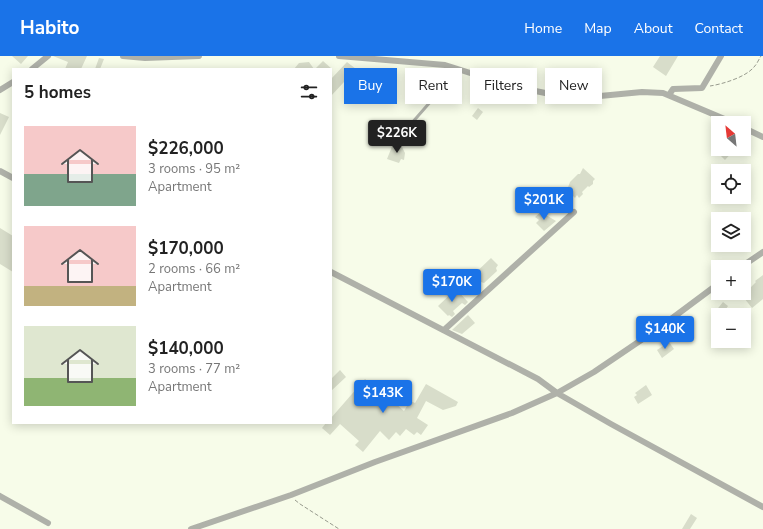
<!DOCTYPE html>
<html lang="en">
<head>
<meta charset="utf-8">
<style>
  :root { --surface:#fff; --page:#f6f6f6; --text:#222; --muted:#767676; --accent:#1a73e8 }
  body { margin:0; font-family:"Nunito Sans",sans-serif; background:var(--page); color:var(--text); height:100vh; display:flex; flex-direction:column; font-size:15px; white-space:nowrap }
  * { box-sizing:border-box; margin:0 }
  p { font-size:13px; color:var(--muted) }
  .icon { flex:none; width:22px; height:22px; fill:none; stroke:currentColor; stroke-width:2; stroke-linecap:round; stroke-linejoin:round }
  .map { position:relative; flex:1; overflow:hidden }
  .side { position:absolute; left:12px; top:12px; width:320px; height:356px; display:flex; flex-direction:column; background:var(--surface); border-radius:0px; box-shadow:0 2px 10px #0003 }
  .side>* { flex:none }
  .guide { position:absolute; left:344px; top:12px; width:359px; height:36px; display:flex; gap:8px }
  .needle { width:26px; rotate:332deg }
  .tools { position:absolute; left:711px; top:60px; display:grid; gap:8px }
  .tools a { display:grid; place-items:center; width:40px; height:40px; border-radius:0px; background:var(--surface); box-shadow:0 2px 10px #0003; font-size:20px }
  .price { position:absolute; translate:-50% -34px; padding:0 9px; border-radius:4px; background:var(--accent); color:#fff; font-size:13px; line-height:26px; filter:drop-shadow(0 1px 2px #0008) }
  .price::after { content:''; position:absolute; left:50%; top:24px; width:12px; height:9px; margin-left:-6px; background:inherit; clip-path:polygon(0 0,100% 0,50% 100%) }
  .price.active { background:#222; color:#fff }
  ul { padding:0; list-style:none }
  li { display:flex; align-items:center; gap:12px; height:100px; padding:0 12px }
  li span { display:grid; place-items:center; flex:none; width:112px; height:80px; border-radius:0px; color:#555 }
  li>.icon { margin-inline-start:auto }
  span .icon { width:48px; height:48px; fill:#fffc; stroke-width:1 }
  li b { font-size:17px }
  h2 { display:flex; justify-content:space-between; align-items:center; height:48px; padding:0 12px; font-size:17px }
  .chip { padding:0 14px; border-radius:0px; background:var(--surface); box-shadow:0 2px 10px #0003; font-size:14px; line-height:36px }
  .chip.active { background:var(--accent); color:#fff }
  header { display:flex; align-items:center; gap:24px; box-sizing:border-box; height:56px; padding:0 20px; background:var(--accent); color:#fff }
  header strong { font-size:19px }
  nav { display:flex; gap:22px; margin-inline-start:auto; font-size:14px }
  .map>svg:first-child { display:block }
  .building { fill:#d8ddca }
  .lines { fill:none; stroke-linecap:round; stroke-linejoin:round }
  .path { stroke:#989b8e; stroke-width:1; stroke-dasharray:4 2; stroke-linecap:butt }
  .service { stroke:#afb1a9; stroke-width:3 }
  .minor { stroke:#afb1a9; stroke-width:6 }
</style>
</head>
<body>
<header>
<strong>Habito</strong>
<nav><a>Home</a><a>Map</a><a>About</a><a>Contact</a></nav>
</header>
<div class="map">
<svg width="763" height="473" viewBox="0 0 763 473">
  <rect width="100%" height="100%" fill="#f7fce9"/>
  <!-- building -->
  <path class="building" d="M12 0H28L21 8Z
    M53 0H87L81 13H65L68 6Z
    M660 0H678L666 20 653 11Z
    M99 2 104 3 100 13H95Z
    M323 5 332 13H315Z
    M309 6 314 13H294L299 7Z
    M347 6 356 13 331 40V23Z
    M478 52 483 56 477 64 472 60Z
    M0 57 9 61 0 79Z
    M393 88 402 91 405 97 404 104 401 103 399 107 387 103Z
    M714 93H735L725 104Z
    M583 112 595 123 593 125V128L589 131 588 130 582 136 583 138 579 142 577 139 575 142 567 134 570 126 578 118H580Z
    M541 156 556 165 544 175 536 167 539 164 535 161Z
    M0 172 13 180V216L0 208Z
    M491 202 498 209 496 212 497 215 484 227 481 226 478 230 470 222Z
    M763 219V243L752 252 744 242 748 239 746 236 756 226 755 225Z
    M456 233 468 246 465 249 462 247 453 255 455 258 452 261 449 259 448 260 438 250Z
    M723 246 728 250 722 259H720L715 256Z
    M468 259 475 267 462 278 452 274Z
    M669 286 674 293 662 302 657 294Z
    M340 314 346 321 331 335V323Z
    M365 323 387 342 392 337 396 341 393 345 404 355 410 345 415 347 426 328 458 346 456 350 443 354 426 345 417 362 428 369 421 379 417 376 414 379 406 373 400 380 396 376 389 384 380 375 363 396 355 389 359 385 340 368 330 379 322 372 326 367H331V362Z
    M646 329 652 339 638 348 634 341 637 339 635 337Z
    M691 458 697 462 690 473H682Z"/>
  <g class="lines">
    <!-- path -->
    <path class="path" d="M710 30C723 28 746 21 754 11 757 8 759 3 761 0
      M295 444 300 448 339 473"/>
    <!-- service -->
    <path class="service" d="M397 84 459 13"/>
    <!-- minor -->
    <path class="minor" d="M123 0 145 2 199 0
      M339 0 445 9 511 30 555 39 600 40 642 36 663 37 734 67
      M32 13 48 0
      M0 34 13 26
      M669 39 673 33 702 32 721 0
      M744 72 763 81
      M0 115 13 122
      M741 211 763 196
      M331 216 538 323 557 337 611 368 763 451
      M444 274 574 156
      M0 440 48 467
      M191 473 291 439 375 406 512 357 557 337 594 316 659 272 718 228"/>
  </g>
</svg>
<div class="tools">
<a><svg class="needle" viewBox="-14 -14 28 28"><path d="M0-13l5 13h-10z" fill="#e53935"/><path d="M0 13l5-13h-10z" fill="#767676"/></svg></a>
<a><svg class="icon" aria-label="locate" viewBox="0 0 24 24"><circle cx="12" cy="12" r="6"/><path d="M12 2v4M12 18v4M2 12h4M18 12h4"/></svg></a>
<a><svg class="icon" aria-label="layers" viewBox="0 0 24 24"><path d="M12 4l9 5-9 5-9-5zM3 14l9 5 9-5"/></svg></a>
<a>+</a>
<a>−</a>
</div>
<b class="price active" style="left:397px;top:98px">$226K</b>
<b class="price" style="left:544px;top:165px">$201K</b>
<b class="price" style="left:452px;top:247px">$170K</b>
<b class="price" style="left:665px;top:294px">$140K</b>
<b class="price" style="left:383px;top:358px">$143K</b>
<div class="guide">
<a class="chip active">Buy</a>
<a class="chip">Rent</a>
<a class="chip">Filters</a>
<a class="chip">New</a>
</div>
<section class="side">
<h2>5 homes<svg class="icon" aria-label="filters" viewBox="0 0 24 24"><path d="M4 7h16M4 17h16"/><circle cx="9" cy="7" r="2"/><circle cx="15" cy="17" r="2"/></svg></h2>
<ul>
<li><span style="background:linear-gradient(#f6c9c9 60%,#7fa58c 0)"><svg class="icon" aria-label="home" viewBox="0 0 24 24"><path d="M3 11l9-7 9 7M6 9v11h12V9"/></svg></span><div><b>$226,000</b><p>3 rooms · 95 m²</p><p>Apartment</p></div></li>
<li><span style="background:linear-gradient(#f6c9c9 75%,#c2b280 0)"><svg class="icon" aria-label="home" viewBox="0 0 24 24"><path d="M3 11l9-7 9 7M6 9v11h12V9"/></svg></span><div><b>$170,000</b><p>2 rooms · 66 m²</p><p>Apartment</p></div></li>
<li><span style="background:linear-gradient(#dfe7d0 65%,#8fb573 0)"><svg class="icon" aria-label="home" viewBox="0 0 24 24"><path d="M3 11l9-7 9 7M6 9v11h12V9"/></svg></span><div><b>$140,000</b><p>3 rooms · 77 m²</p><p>Apartment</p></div></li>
</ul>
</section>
</div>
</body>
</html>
